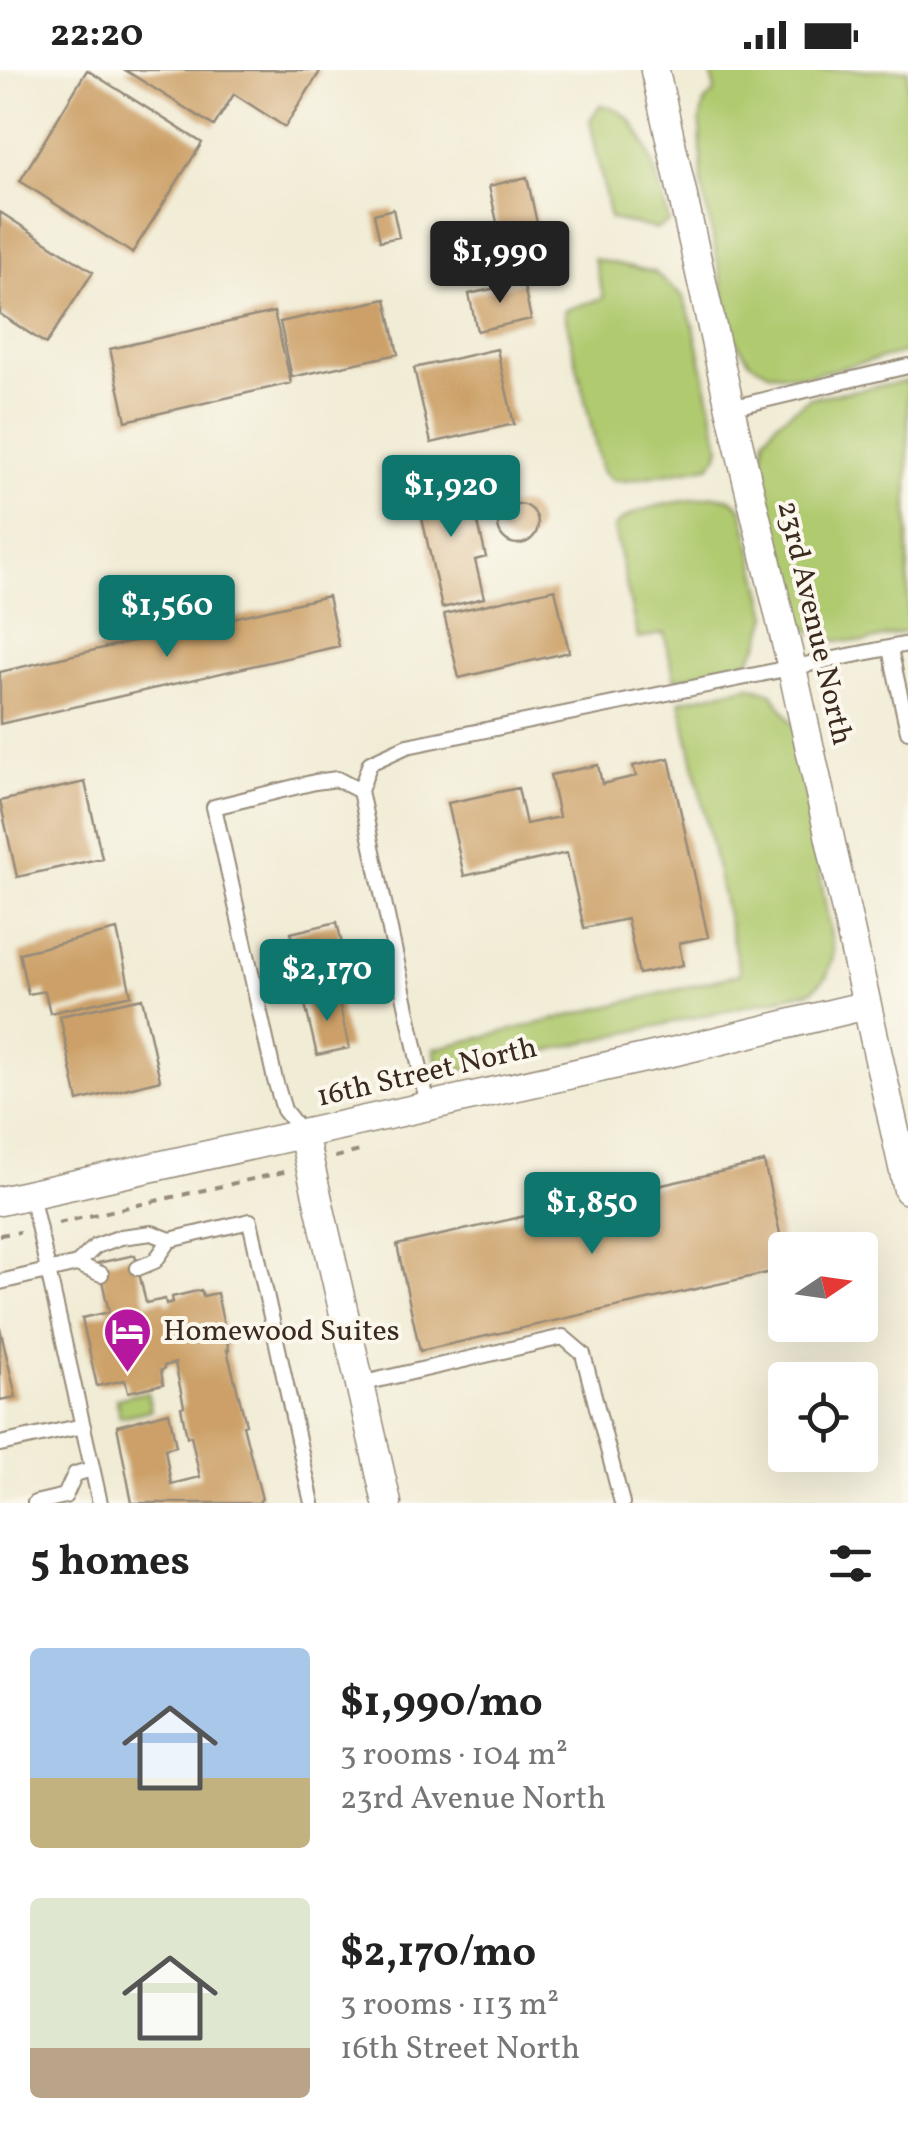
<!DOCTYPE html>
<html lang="en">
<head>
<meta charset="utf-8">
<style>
  :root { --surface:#fff; --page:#f2f2f2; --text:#222; --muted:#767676; --accent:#0f766e }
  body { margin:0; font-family:Vollkorn,serif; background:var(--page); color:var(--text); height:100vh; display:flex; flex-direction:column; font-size:38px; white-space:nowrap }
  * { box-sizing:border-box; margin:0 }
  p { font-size:32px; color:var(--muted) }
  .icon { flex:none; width:55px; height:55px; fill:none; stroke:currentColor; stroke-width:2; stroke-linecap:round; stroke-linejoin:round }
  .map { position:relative; height:1433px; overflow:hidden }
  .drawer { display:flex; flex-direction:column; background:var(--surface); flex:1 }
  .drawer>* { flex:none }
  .needle { width:65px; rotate:77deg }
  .tools { position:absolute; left:768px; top:1162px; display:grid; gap:20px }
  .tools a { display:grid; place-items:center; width:110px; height:110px; border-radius:10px; background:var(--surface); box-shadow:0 10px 40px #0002; font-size:50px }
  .price { position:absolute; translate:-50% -85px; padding:0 22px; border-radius:10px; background:var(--accent); color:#fff; font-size:32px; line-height:65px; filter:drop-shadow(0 2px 5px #0008) }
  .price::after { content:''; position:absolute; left:50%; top:60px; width:30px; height:22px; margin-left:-15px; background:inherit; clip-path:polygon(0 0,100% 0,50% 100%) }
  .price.active { background:#222; color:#fff }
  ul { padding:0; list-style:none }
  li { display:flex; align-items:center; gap:30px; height:250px; padding:0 30px }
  li span { display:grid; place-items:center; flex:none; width:280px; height:200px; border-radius:10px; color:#555 }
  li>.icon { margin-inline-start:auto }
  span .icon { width:120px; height:120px; fill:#fffc; stroke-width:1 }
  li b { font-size:42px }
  h2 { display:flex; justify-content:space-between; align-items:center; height:120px; padding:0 30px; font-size:42px }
  .status { display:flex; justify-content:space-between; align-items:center; height:70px; padding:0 50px; background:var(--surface); direction:ltr }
  .status svg { height:28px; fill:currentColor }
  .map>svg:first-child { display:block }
  .green { fill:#b0ca70; stroke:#767a47; stroke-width:2.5 }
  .building { fill:#cca067 }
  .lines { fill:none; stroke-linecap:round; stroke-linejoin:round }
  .service-casing { stroke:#968b7a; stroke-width:18 }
  .minor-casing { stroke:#968b7a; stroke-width:31 }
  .path { stroke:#968b7a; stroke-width:4; stroke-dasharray:8 8; stroke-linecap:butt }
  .service { stroke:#fff; stroke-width:14 }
  .minor { stroke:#fff; stroke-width:28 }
  .labels { text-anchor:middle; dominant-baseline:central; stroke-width:8; stroke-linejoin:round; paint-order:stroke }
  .street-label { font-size:30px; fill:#3b2a1e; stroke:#fbf7ec }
  .poi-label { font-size:30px; fill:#3b2a1e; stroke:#fbf7ec; text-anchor:start }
</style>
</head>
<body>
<div class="status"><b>22:20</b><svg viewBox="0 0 49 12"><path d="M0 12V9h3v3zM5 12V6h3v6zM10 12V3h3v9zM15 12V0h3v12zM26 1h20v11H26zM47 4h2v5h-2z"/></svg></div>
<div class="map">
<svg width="908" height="1433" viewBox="0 0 908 1433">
  <rect width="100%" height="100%" fill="#fbf7ec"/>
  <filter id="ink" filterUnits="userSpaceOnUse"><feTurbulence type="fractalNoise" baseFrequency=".01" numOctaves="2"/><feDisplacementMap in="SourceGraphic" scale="20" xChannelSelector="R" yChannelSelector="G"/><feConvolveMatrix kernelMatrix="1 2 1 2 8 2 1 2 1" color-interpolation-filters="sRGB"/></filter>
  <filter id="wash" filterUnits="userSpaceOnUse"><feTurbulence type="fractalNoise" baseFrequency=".0048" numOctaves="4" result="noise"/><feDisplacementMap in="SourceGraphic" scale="40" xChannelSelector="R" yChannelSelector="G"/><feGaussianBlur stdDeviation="2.25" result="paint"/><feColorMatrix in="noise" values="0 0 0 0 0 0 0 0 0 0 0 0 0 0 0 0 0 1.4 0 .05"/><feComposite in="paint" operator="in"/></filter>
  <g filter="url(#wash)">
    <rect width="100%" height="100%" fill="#f1ecd5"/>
    <!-- green -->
    <path class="green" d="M711 0H908V282L805 306 771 303 750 292 733 266 702 115 700 52 704 33 715 22Z
      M600 35C605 36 610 36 615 39 648 54 660 119 669 152L656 159 610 149 590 50Z
      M594 189 654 202 682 225 694 257 720 377 717 387 709 396 625 411 612 410 602 402 564 240 604 228Z
      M908 311V561L864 572 823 570 805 557 793 535 762 397 765 368 777 352 810 328Z
      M714 426 731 429 742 439 768 546 760 572 749 590 675 610 664 563 638 569 614 458C630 435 686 432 714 426Z
      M751 616 772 623 794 656 834 883 827 906 812 921 440 1005 434 979 740 904 680 631Z
      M147 1322 151 1340 120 1347 116 1329Z"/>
    <g id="blocks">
      <!-- building -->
      <path class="building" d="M87 0 202 73 132 183 20 111Z
        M125 0H321L285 57 234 24 214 56Z
        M527 107 540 167 502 175 489 116Z
        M393 139 399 167 380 171 374 144Z
        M0 142 93 202 46 274 0 244Z
        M523 212 531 249 477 261 469 224Z
        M386 229 398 284 292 307 280 252Z
        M274 242 291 313 126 351 110 279Z
        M497 279 514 354 431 373 414 298Z
        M455 403 465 446 476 444 486 487 475 490 484 528 442 538 414 412Z
        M498 454a20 20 0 1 1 40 0a20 20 0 1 1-40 0Z
        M555 519 569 582 459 608 444 544Z
        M328 526 339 576 0 654V602Z
        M669 688 708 867 679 873 683 895 639 904 627 849 584 858 567 783 464 806 448 733 518 718 526 754 559 747 550 705 598 695 602 714 636 706 633 696Z
        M85 712 102 788 17 807 0 731Z
        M337 852 351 914 305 924 291 863Z
        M117 860 131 925 50 943 45 921 28 924 19 883Z
        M337 923 349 978 317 985 304 930Z
        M142 928 160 1010 78 1031 60 946Z
        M764 1092 785 1186V1199L420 1281 397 1175Z
        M135 1185 146 1233 165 1229 166 1234 173 1232 172 1227 201 1220 203 1226 217 1223 229 1280H227L246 1354 243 1355 262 1429 260 1430V1433H132L117 1356 169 1342 176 1376 165 1379 171 1414 200 1407 191 1366 187 1367 181 1337 184 1336 175 1293 164 1296V1299L161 1300 163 1314 128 1322 125 1310 97 1316 82 1248 109 1242 98 1193Z
        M0 1258 16 1327 0 1330Z"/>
    </g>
  </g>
  <g filter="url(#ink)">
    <use href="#blocks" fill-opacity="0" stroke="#968b7a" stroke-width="2.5"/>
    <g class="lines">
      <defs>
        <path id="service" d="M730 338 908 296
          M890 579 908 661
          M428 1036 360 721 370 693 407 676 908 574
          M303 1064 284 1040 275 1010 214 737 315 712 337 709 360 721
          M31 1124 100 1433
          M77 1194 101 1204
          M138 1198 155 1191 170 1170
          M0 1212 77 1194 96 1176 121 1167 152 1163 170 1170 250 1151 312 1433
          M360 1314 563 1267 583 1284 622 1433
          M0 1374 83 1356
          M35 1433 65 1426 75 1404 92 1399"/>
        <path id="minor" d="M655 1 730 338 792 598 908 1120
          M303 1064 387 1433
          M0 1131 676 981 867 935"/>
      </defs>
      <!-- service casing -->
      <use href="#service" class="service-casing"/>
      <!-- minor casing -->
      <use href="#minor" class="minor-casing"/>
      <!-- path -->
      <path class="path" d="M335 1087 360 1081
        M58 1153 288 1101
        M0 1165 20 1162"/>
      <!-- service -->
      <use href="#service" class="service"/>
      <!-- minor -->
      <use href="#minor" class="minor"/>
    </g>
  </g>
  <!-- icons -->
  <defs>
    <symbol id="hotel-pin" viewBox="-11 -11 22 30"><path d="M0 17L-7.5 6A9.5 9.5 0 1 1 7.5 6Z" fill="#b5179e" stroke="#fbf7ec"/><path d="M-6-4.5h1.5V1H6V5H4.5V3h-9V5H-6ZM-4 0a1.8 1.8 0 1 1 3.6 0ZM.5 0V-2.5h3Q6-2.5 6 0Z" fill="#fff"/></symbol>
  </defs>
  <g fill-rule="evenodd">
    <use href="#hotel-pin" x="100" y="1234" width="55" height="75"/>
  </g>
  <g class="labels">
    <!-- street labels -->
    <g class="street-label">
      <text transform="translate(814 553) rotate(77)">23rd Avenue North</text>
      <text transform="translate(427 1003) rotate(-13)">16th Street North</text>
    </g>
    <!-- poi labels -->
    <g class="poi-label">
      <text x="163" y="1262">Homewood Suites</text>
    </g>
  </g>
</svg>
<div class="tools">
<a><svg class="needle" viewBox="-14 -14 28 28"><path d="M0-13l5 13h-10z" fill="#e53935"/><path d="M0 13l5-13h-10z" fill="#767676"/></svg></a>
<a><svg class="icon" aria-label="locate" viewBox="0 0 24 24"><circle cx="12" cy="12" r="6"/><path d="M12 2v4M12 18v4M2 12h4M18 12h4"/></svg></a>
</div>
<b class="price active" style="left:500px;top:236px">$1,990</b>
<b class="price" style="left:451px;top:470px">$1,920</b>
<b class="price" style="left:167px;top:590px">$1,560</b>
<b class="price" style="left:327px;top:954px">$2,170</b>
<b class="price" style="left:592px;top:1187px">$1,850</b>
</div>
<section class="drawer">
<h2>5 homes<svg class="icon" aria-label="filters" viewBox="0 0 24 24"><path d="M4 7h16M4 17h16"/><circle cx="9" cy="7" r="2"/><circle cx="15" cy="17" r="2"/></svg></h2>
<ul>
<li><span style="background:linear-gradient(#a9c7e8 65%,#c2b280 0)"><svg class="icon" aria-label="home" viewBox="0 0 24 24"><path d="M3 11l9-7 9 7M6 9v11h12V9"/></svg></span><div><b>$1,990/mo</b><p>3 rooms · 104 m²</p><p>23rd Avenue North</p></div></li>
<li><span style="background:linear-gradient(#dfe7d0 75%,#b9a48a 0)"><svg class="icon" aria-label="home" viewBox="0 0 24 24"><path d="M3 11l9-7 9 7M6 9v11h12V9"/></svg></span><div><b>$2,170/mo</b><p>3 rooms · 113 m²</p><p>16th Street North</p></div></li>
</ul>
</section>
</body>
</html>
